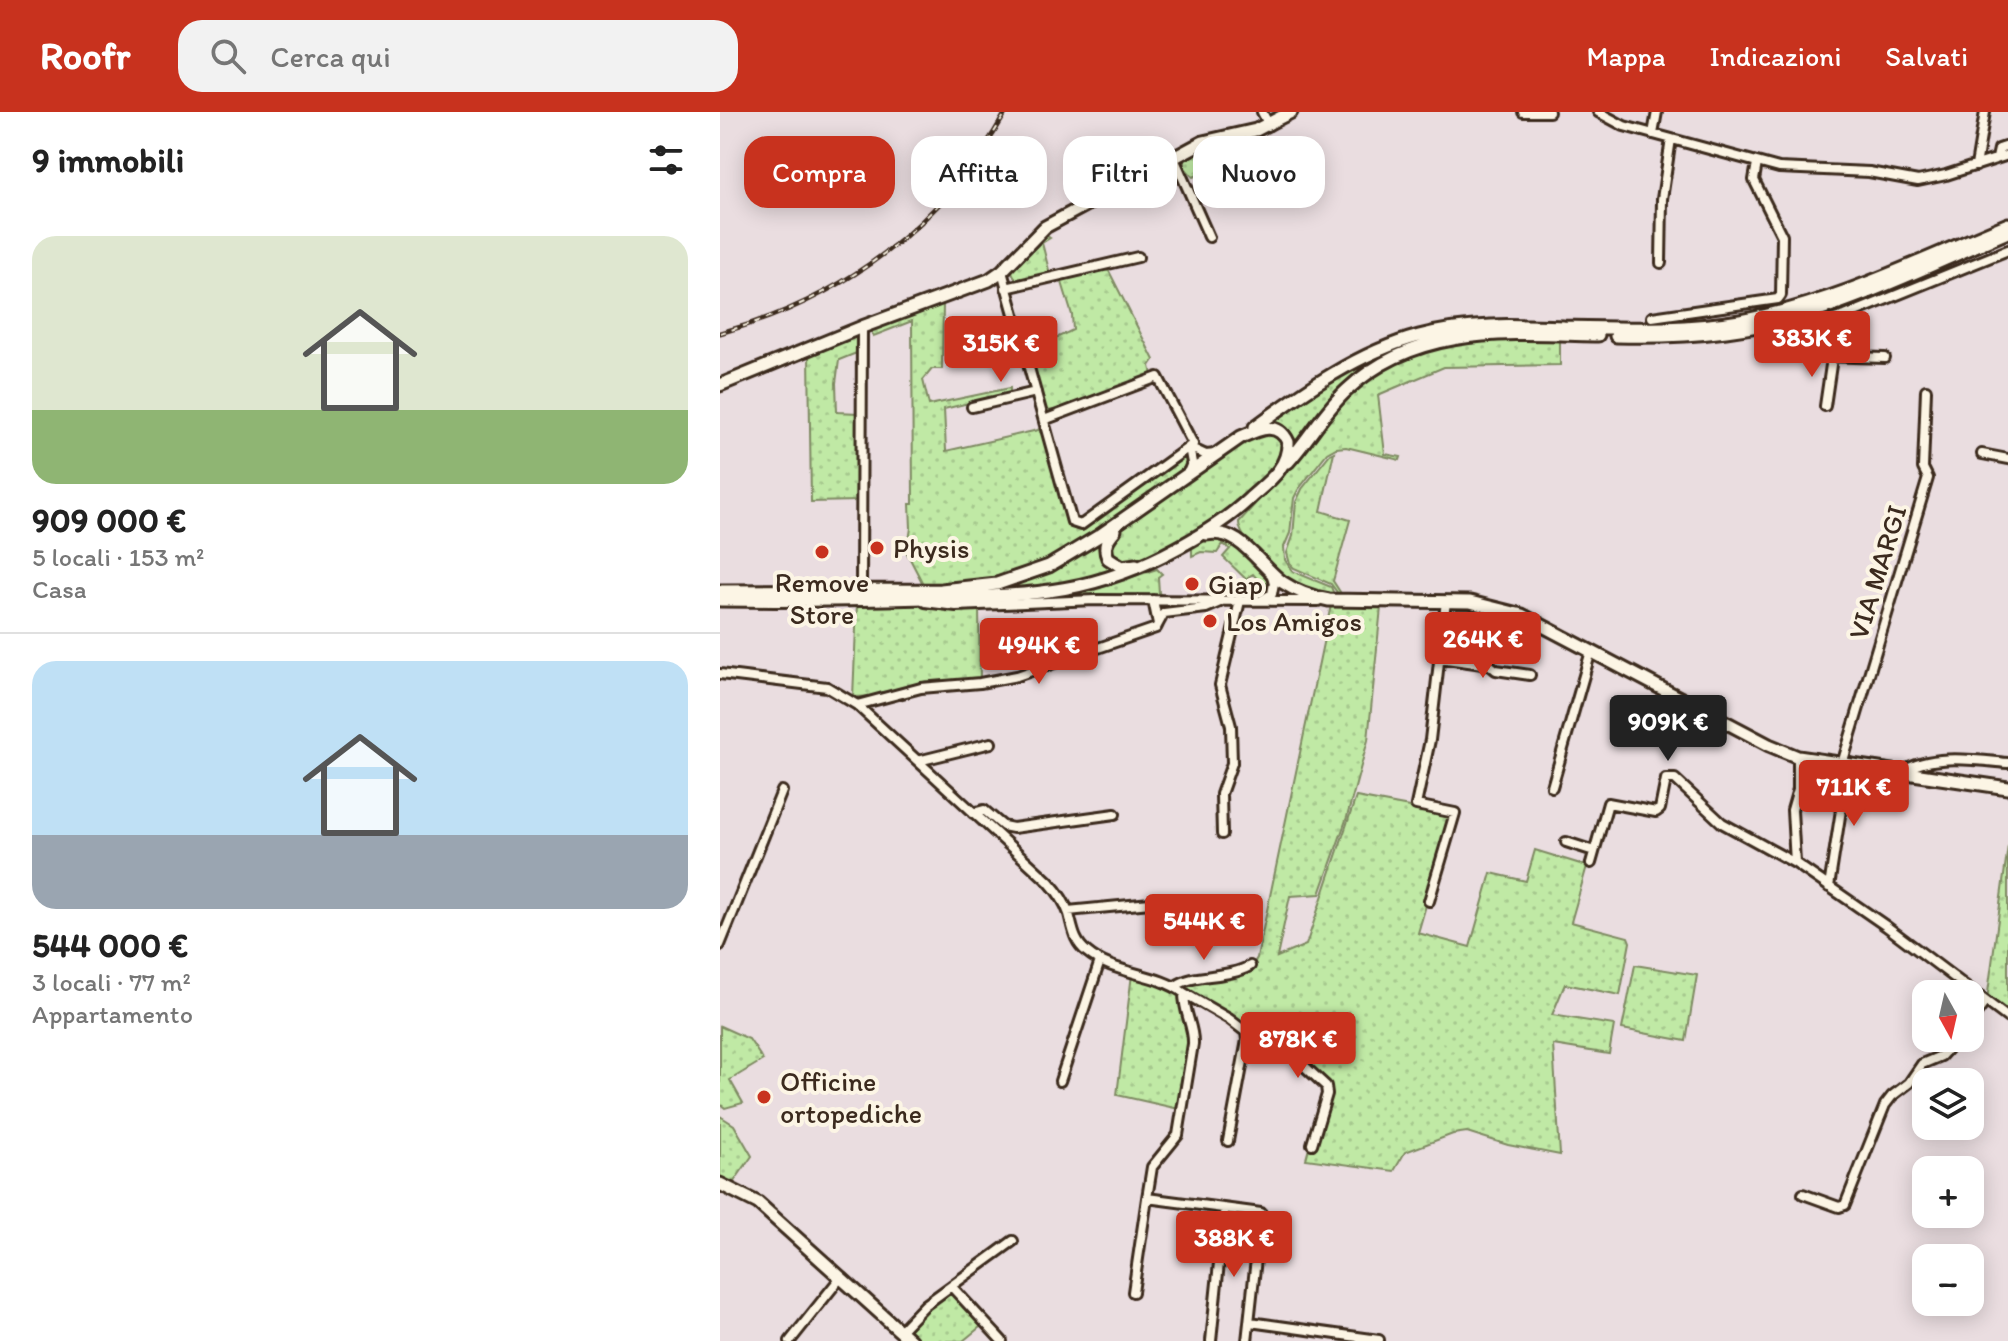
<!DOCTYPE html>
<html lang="it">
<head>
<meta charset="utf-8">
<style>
  :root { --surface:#fff; --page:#f2f2f2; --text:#222; --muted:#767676; --line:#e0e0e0; --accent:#c8321e }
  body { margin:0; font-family:Itim,sans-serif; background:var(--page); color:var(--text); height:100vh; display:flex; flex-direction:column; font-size:30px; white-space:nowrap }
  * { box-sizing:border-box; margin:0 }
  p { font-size:26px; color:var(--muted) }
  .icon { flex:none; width:44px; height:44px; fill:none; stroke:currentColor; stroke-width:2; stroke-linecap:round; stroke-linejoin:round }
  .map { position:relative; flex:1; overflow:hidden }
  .sheet { display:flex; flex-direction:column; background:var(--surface); width:720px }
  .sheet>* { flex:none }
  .guide { position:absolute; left:24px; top:24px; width:760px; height:72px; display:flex; gap:16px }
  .needle { width:52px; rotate:172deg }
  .fabs { position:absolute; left:1192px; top:868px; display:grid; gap:16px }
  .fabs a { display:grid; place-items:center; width:72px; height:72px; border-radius:16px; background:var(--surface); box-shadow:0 4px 20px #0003; font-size:40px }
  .price { position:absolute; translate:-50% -68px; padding:0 18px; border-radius:8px; background:var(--accent); color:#fff; font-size:26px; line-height:52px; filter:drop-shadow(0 2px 4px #0008) }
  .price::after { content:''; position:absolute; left:50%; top:48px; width:24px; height:18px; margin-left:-12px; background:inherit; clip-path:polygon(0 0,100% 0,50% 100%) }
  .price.active { background:#222; color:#fff }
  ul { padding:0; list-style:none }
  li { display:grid; align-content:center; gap:16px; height:424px; padding:0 32px }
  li+li { border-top:2px solid var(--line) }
  li span { display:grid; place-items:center; height:248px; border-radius:24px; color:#555 }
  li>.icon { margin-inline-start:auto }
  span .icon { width:144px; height:144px; fill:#fffc; stroke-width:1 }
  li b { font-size:34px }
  h2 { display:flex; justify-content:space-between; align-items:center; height:96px; padding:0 32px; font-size:34px }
  .tag { padding:0 28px; border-radius:24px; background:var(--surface); box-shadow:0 4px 20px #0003; font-size:28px; line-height:72px }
  .tag.active { background:var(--accent); color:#fff }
  header { display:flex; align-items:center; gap:48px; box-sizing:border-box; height:112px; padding:0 40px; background:var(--accent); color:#fff }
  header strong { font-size:38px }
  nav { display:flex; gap:44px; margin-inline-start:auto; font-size:28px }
  .search { width:560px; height:72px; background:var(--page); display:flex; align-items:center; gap:20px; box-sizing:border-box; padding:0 28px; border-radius:24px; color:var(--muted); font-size:30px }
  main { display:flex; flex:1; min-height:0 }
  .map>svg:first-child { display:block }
  .grass { fill:url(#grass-dots); stroke:#7e8a62; stroke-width:2 }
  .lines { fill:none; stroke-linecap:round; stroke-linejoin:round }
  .street-casing { stroke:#3b2a1e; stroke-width:14 }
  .secondary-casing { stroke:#3b2a1e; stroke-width:17 }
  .street { stroke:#fcf5e5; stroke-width:8 }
  .secondary { stroke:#fcf5e5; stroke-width:11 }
  .rail-casing { stroke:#3b2a1e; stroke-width:5 }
  .rail { stroke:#fcf5e5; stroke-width:2; stroke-dasharray:6; stroke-linecap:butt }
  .poi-dot { fill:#c8321e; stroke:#fcf5e5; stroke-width:3 }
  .labels { text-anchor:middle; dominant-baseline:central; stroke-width:8; stroke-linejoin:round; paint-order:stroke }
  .poi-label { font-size:28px; fill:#3b2a1e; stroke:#fcf5e5; text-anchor:start }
  .street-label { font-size:28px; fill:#3b2a1e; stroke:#fcf5e5 }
</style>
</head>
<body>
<header>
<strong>Roofr</strong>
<div class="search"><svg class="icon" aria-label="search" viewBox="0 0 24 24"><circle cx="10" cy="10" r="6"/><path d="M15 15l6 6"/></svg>Cerca qui</div>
<nav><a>Mappa</a><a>Indicazioni</a><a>Salvati</a></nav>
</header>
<main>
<section class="sheet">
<h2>9 immobili<svg class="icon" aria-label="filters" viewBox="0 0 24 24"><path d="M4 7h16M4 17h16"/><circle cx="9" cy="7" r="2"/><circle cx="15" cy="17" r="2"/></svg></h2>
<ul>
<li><span style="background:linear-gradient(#dfe7d0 70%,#8fb573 0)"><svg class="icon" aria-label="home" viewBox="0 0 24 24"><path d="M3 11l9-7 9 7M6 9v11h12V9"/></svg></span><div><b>909 000 €</b><p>5 locali · 153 m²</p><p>Casa</p></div></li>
<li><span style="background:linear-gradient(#bfe0f5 70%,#9aa5b1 0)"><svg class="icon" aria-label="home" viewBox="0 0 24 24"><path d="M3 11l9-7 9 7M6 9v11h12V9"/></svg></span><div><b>544 000 €</b><p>3 locali · 77 m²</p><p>Appartamento</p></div></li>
</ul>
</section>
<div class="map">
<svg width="1288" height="1229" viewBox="0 0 1288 1229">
  <defs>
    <pattern id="grass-dots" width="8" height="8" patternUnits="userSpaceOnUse" patternTransform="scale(2)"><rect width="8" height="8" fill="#c0e9a5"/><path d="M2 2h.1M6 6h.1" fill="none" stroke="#a6c88e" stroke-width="1.8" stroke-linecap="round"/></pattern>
  </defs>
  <rect width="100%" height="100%" fill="#eadde0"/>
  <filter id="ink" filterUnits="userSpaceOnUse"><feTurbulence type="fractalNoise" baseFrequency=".0125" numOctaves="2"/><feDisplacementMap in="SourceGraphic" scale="16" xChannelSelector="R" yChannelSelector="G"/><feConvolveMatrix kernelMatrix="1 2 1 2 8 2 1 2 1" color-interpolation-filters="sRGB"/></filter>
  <g filter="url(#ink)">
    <!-- grass -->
    <path class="grass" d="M532 23 541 28 538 29 537 44H524L473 65 464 55V45L490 32Z
      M327 124 330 126 322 131 330 162 297 170 290 156 319 126Z
      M382 157 389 159 434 248 430 254 432 263 338 298 324 299 307 240 353 218 352 203 341 167Z
      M220 190 223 192 222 257H212L203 268 209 293 290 276V281L224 297 226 339 318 318 322 314 320 320 325 325 351 415 357 418 364 416 464 346H466L465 357 338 444C292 465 246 473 196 474L202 470 187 441 191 416 190 392H193L192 209 156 223 153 224 151 217Z
      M726 222 672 242 574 336 549 311 548 307 636 253 686 232Z
      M139 223V240L119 248 116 271 117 300 138 301V389L91 390 89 242Z
      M761 227 840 228V253L724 255 658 283 665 342 681 345 680 348 626 335 616 336 607 341 578 378 574 386 570 421 564 435 565 448 572 459 611 475 615 485C601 483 585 478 573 471 556 461 519 429 519 410L580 342 624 287 653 262 698 239Z
      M554 319 564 330C563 334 564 338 562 342 552 370 438 451 409 451 404 451 396 447 391 446V425L401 416 536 321Z
      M614 340 601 399 630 408 613 469 622 483H619L611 472 574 456 570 452 567 441 573 424 576 390 582 377 610 342Z
      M495 423 507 425 547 465 550 472 548 480 539 485H527L531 476 540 470 533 462 528 465 529 470 503 445 510 437 503 432 497 441 481 440 472 444V435Z
      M381 428 388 452 397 458 358 472 274 479 316 463Z
      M437 457 442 462 438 465 439 481 443 484 318 487 370 478Z
      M202 491 259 496 260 568 206 569 160 584 133 585 137 492Z
      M611 493 661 495 648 628 627 705 600 782 570 784 557 845 586 833 636 685 732 703 698 821 750 835 771 761 806 769 815 738 867 754 851 810 908 825 910 830 900 883 845 872 832 903 894 913 889 942 833 933 840 1043 788 1033 747 1020 733 1022 685 1040 674 1059 586 1047 589 1036 594 1035 609 973 572 939 525 915 460 874C478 858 522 877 537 846Z
      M1288 734V903L1267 888Z
      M915 853 977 863 966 929 902 917Z
      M412 862 441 871 462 884 463 903 471 922 459 997 397 983Z
      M0 914 29 927 43 948 10 968 23 991 5 996 0 992Z
      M0 1004 14 1013 32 1044 13 1071 0 1066Z
      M229 1181 233 1182 260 1212V1215L243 1229H198L186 1218 203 1198Z"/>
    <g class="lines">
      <defs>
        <path id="street" d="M542 0 549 13
          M803 0H829
          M878 0 904 14 1059 56 1149 60 1198 69 1226 63 1288 43
          M933 22 937 0
          M454 46 489 125
          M1277 46 1279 37 1288 34
          M1256 54 1265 0
          M941 151 942 87 951 27
          M282 159 352 410 361 413 469 335
          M286 176 418 145
          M932 205 1058 187 1061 183 1062 124 1034 68 1037 51
          M1165 246 1071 243 1062 236 1061 231 1068 220 1125 204 1288 138
          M1105 294 1112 246
          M252 295 316 280
          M324 308 438 265 473 332 469 335 472 351 467 363
          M469 335 486 343 496 342
          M1262 342 1288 347
          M141 479 142 215
          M543 487 552 482 554 471 552 464
          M205 490 236 494 375 488 598 489
          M438 512 444 501 486 496 500 490
          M719 546 770 553 776 558 810 563
          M0 562 107 575 137 593 329 770C338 780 345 790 349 802 353 817 354 830 367 840 394 863 436 860 464 881 464 903 474 914 473 932L458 1023 432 1055 427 1086 541 1101 527 1229
          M137 593 201 576 260 571 297 564 436 516 438 512 433 488
          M1078 645V677L1072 698 1075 751 1166 814 1288 906
          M198 649 271 631
          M1122 652 1208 366 1203 356 1206 278
          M1182 660C1211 641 1255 648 1288 651
          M832 675 871 539
          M253 701 264 698 283 714 293 716 395 702
          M502 722 501 682 512 651 511 614 500 573 520 489
          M846 730 874 739
          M871 751 888 691 936 700 940 697 946 667H955L1002 711 1075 751
          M1109 775 1128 653
          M709 789 735 701 696 693 710 628 726 489
          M348 799 451 789
          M0 833 62 679
          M456 874C473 861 507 867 530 854
          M464 881 509 907 526 920 527 928 508 1029
          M1250 910 1265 890
          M526 920 569 940 606 974 607 982 592 1032
          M340 969 380 849
          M1083 1082 1119 1095 1125 1093 1165 993 1172 984 1189 971 1202 952 1221 944 1237 926
          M232 1175 282 1229
          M413 1180 427 1086
          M530 1210 659 1228
          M180 1219 205 1193 293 1129
          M70 1229 121 1165
          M491 1229 504 1102"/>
        <path id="secondary" d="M896 224C932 225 969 224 1006 219 1105 207 1197 158 1288 120
          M0 273 142 215 269 168 282 159 325 115 483 30 536 18 571 0
          M535 315C584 279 639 240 699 224 746 211 795 213 844 215 902 216 962 219 1020 209 1113 192 1201 148 1288 112
          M568 350C589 327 604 299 627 278 697 212 790 221 878 223
          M395 418C387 427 383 434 388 446L402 455 416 453
          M487 422C520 416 538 452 562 470 577 480 591 485 609 488L750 490 802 503 1049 633 1078 645 1288 676
          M0 479 221 478 277 472 329 454 379 424 521 325C539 317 558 308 568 330 569 357 546 371 529 387 508 407 483 422 459 435 368 485 306 483 206 486 138 488 69 489 0 488
          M0 1072 38 1091 191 1229"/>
      </defs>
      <!-- street casing -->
      <use href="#street" class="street-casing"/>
      <!-- secondary casing -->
      <use href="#secondary" class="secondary-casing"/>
      <!-- street -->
      <use href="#street" class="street"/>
      <!-- secondary -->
      <use href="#secondary" class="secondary"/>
      <defs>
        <path id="rail" d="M0 221C123 188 224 112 286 0"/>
      </defs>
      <!-- rail casing -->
      <use href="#rail" class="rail-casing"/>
      <!-- rail -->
      <use href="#rail" class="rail"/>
    </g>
  </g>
  <!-- markers -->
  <g class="poi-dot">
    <circle cx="157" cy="436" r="8"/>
    <circle cx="102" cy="440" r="8"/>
    <circle cx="472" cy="472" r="8"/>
    <circle cx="490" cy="509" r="8"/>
    <circle cx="44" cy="985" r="8"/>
  </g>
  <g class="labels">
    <!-- poi labels -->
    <g class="poi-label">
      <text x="173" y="436">Physis</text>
      <text x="102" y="470" text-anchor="middle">Remove<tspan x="102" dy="32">Store</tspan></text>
      <text x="488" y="472">Giap</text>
      <text x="506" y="509">Los Amigos</text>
      <text x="60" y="969">Officine<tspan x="60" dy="32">ortopediche</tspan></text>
    </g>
    <!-- street labels -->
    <g class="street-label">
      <text transform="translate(1157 460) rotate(-73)">VIA MARGI</text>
    </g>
  </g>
</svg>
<div class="fabs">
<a><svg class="needle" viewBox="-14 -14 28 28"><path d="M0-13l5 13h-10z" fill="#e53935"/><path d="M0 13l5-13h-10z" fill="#767676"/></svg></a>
<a><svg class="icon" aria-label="layers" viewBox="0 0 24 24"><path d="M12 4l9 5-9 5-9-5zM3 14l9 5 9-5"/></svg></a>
<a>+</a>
<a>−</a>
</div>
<b class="price" style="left:1092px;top:267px">383K €</b>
<b class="price" style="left:281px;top:272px">315K €</b>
<b class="price" style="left:763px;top:568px">264K €</b>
<b class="price" style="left:319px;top:574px">494K €</b>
<b class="price active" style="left:948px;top:651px">909K €</b>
<b class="price" style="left:1134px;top:716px">711K €</b>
<b class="price" style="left:484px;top:850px">544K €</b>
<b class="price" style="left:578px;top:968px">878K €</b>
<b class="price" style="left:514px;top:1167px">388K €</b>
<div class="guide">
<a class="tag active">Compra</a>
<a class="tag">Affitta</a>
<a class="tag">Filtri</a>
<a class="tag">Nuovo</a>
</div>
</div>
</main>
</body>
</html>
